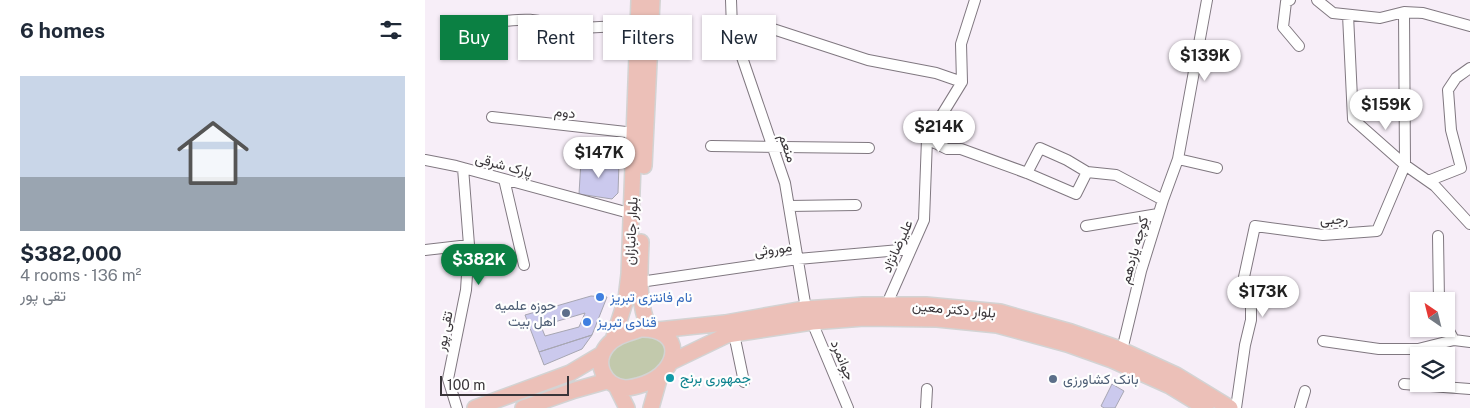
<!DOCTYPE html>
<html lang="en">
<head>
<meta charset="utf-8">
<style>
  :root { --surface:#fff; --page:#f6f6f7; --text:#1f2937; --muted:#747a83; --accent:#0b8043 }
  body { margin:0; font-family:"Public Sans",Vazirmatn,sans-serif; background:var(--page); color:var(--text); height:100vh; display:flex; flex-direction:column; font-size:19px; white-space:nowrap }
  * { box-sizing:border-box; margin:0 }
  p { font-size:16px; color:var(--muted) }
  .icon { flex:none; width:28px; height:28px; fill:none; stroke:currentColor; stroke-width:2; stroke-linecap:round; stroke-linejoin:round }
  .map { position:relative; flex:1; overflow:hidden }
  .sheet { display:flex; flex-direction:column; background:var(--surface); width:425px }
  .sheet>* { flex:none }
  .hud { position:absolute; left:15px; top:15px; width:475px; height:45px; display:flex; gap:10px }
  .needle { width:32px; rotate:325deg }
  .buttons { position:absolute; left:985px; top:292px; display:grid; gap:10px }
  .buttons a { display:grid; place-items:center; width:45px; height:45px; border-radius:0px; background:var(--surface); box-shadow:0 1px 4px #0004; font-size:25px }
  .scale { position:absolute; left:15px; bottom:12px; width:129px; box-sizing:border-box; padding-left:5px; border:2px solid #393539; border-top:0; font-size:14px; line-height:18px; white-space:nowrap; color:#393539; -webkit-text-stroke:4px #fefefe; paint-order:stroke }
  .price { position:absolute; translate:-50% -42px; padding:0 11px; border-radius:18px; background:#fff; color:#222; font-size:16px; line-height:32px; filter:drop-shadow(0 1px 2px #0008) }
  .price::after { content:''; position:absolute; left:50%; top:30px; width:15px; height:11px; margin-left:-8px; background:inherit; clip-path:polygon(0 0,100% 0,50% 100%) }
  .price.active { background:var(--accent); color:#fff }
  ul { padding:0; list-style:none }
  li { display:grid; align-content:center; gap:10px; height:265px; padding:0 20px }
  li span { display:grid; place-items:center; height:155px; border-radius:0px; color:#555 }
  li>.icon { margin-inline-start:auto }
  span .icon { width:90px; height:90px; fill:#fffc; stroke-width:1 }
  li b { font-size:21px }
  h2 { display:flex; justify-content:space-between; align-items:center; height:60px; padding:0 20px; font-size:21px }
  .chip { padding:0 18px; border-radius:0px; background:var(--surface); box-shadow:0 1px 4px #0004; font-size:18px; line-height:45px }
  .chip.active { background:var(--accent); color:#fff }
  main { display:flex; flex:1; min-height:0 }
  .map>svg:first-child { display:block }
  .green { fill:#c2c9ac }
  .building { fill:#cbc9ed; stroke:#a7a6b2; fill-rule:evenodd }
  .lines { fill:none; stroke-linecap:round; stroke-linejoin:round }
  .street-casing { stroke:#807880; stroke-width:12 }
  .primary-casing { stroke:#d3d3d3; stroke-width:18 }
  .street { stroke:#fff; stroke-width:10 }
  .primary { stroke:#ecc0b8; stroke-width:15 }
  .shop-dot { fill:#3f7fe0; stroke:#fefefe; stroke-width:2 }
  .service-dot { fill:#5c6f8a; stroke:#fefefe; stroke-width:2 }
  .culture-dot { fill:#0f9aa8; stroke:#fefefe; stroke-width:2 }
  .labels { text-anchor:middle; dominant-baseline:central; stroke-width:4.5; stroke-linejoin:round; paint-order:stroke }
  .street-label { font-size:14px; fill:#393539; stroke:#fefefe }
  .shop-label { font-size:14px; fill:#366cbe; stroke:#fefefe; text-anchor:start }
  .service-label { font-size:14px; fill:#4e5e75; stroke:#fefefe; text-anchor:end }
  .culture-label { font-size:14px; fill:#0d838f; stroke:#fefefe; text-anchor:start }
</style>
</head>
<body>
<main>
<section class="sheet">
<h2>6 homes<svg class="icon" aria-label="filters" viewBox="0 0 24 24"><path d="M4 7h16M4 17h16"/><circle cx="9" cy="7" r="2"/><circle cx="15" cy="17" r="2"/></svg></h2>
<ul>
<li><span style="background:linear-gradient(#c9d6e8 65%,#9aa5b1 0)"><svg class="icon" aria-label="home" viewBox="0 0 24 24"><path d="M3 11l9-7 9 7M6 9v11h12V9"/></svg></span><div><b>$382,000</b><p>4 rooms · 136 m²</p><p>تقی پور</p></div></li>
</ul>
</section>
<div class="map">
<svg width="1045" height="408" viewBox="0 0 1045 408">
  <rect width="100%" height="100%" fill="#f7eef8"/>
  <!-- green -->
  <path class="green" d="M218 334 240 342 243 360 215 381 194 382 181 368C189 341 193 342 218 334Z"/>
  <!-- building -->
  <path class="building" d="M156 160 194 163 193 193 187 199 154 194Z
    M166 296 182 297 167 335 114 352 100 315ZM160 313 154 327 120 336 116 326Z
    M167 335 157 349 119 365 114 352Z
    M687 384 699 391 690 408H679L676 406Z"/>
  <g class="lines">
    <defs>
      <path id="street" d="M306 0 307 28 360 183 381 309
        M865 0 861 2 858 27 874 46
        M892 0 908 13 955 18 979 12 998 13 1045 26
        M923 15 928 119 980 165 1010 186 1045 224
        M63 23C92 20 109 15 136 29L214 25
        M307 28 348 29 443 60 511 73 537 82
        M67 117 210 133
        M502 139 522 149H536L602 173 651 194 662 172 642 160 615 148 602 173
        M286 146 444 148
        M753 159 792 168
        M0 160 31 166 208 214
        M662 172 691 175 738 200
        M79 179 99 265
        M1003 181 1036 168 1026 130 1023 90 1031 78 1045 68
        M364 206 431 205
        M661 226 733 214
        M1013 236 1014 301
        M0 250 44 245
        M215 282 373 259 486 249
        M463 304 465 297 499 220 502 139 537 82 536 44 550 0
        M387 322 423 408
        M1021 325 1029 340
        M309 334 319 382
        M898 341 954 349H993L1029 340 1045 342
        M697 350 716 271 738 200 753 159 782 0
        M979 384 1045 389
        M32 408 23 379 41 290 44 245 38 168
        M501 408 502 389
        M811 408 820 345 826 320V297L819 277 830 226 898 235 952 231 980 165 979 12
        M875 408 880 391"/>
      <path id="primary" d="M219 166 227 0
        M216 242C215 272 212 300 224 329
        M216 329C260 328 256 371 219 384 213 386 207 388 200 388 179 386 168 363 182 346 190 336 204 333 216 329Z
        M233 330 300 323 379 309 438 305H501L575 312 646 332 692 348 751 375 805 408
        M188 340 201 299 204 274 214 0
        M246 362 302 335 387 322 439 318 512 319 572 325 642 344 687 360 745 386 781 408
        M191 386 202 408
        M50 408 145 373 177 354
        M98 408 150 390 182 381
        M226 408 235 376"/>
    </defs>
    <!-- street casing -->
    <use href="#street" class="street-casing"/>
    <!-- primary casing -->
    <use href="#primary" class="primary-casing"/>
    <!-- street -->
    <use href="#street" class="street"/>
    <!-- primary -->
    <use href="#primary" class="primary"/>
  </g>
  <!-- markers -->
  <g class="shop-dot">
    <circle cx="175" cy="297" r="5"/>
    <circle cx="162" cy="322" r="5"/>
  </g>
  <g class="service-dot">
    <circle cx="141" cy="313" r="5"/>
    <circle cx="628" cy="379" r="5"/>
  </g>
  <circle class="culture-dot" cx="245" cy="378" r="5"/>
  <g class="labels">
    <!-- street labels -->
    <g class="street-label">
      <text transform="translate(140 112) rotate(7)">دوم</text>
      <text transform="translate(363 148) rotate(71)">منعم</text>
      <text transform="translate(79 165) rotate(15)">پارک شرقی</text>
      <text transform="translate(909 219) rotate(-1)">رجبی</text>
      <text transform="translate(206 231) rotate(-87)">بلوار جانبازان</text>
      <text transform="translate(472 246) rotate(-66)">علیرضانژاد</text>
      <text transform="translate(348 249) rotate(-8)">موروثی</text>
      <text transform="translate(709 250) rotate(-74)">کوچه یازدهم</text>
      <text transform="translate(529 309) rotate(5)">بلوار دکتر معین</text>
      <text transform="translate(19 331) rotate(-79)">تقی پور</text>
      <text transform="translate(418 360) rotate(68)">جوانمرد</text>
    </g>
    <!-- shop labels -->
    <g class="shop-label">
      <text x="185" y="297">نام فانتزی تبریز</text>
      <text x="172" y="322">قنادی تبریز</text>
    </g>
    <!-- service labels -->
    <g class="service-label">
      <text x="131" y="305">حوزه علمیه<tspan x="131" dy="16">اهل بیت</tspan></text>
      <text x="638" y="379" text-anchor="start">بانک کشاورزی</text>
    </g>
    <!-- culture labels -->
    <g class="culture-label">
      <text x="255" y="378">جمهوری برنج</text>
    </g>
  </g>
</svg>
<div class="buttons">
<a><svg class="needle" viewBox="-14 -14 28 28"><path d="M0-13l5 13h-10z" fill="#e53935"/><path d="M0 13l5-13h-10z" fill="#747a83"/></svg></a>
<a><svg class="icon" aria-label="layers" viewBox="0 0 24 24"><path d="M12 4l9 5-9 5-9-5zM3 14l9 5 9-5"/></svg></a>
</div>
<div class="scale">100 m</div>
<b class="price" style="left:780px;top:82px">$139K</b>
<b class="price" style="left:961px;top:131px">$159K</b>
<b class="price" style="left:514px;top:153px">$214K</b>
<b class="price" style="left:174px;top:179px">$147K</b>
<b class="price active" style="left:54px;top:286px">$382K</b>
<b class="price" style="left:838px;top:318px">$173K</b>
<div class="hud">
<a class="chip active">Buy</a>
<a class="chip">Rent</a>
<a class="chip">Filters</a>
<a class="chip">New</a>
</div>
</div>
</main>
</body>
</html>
